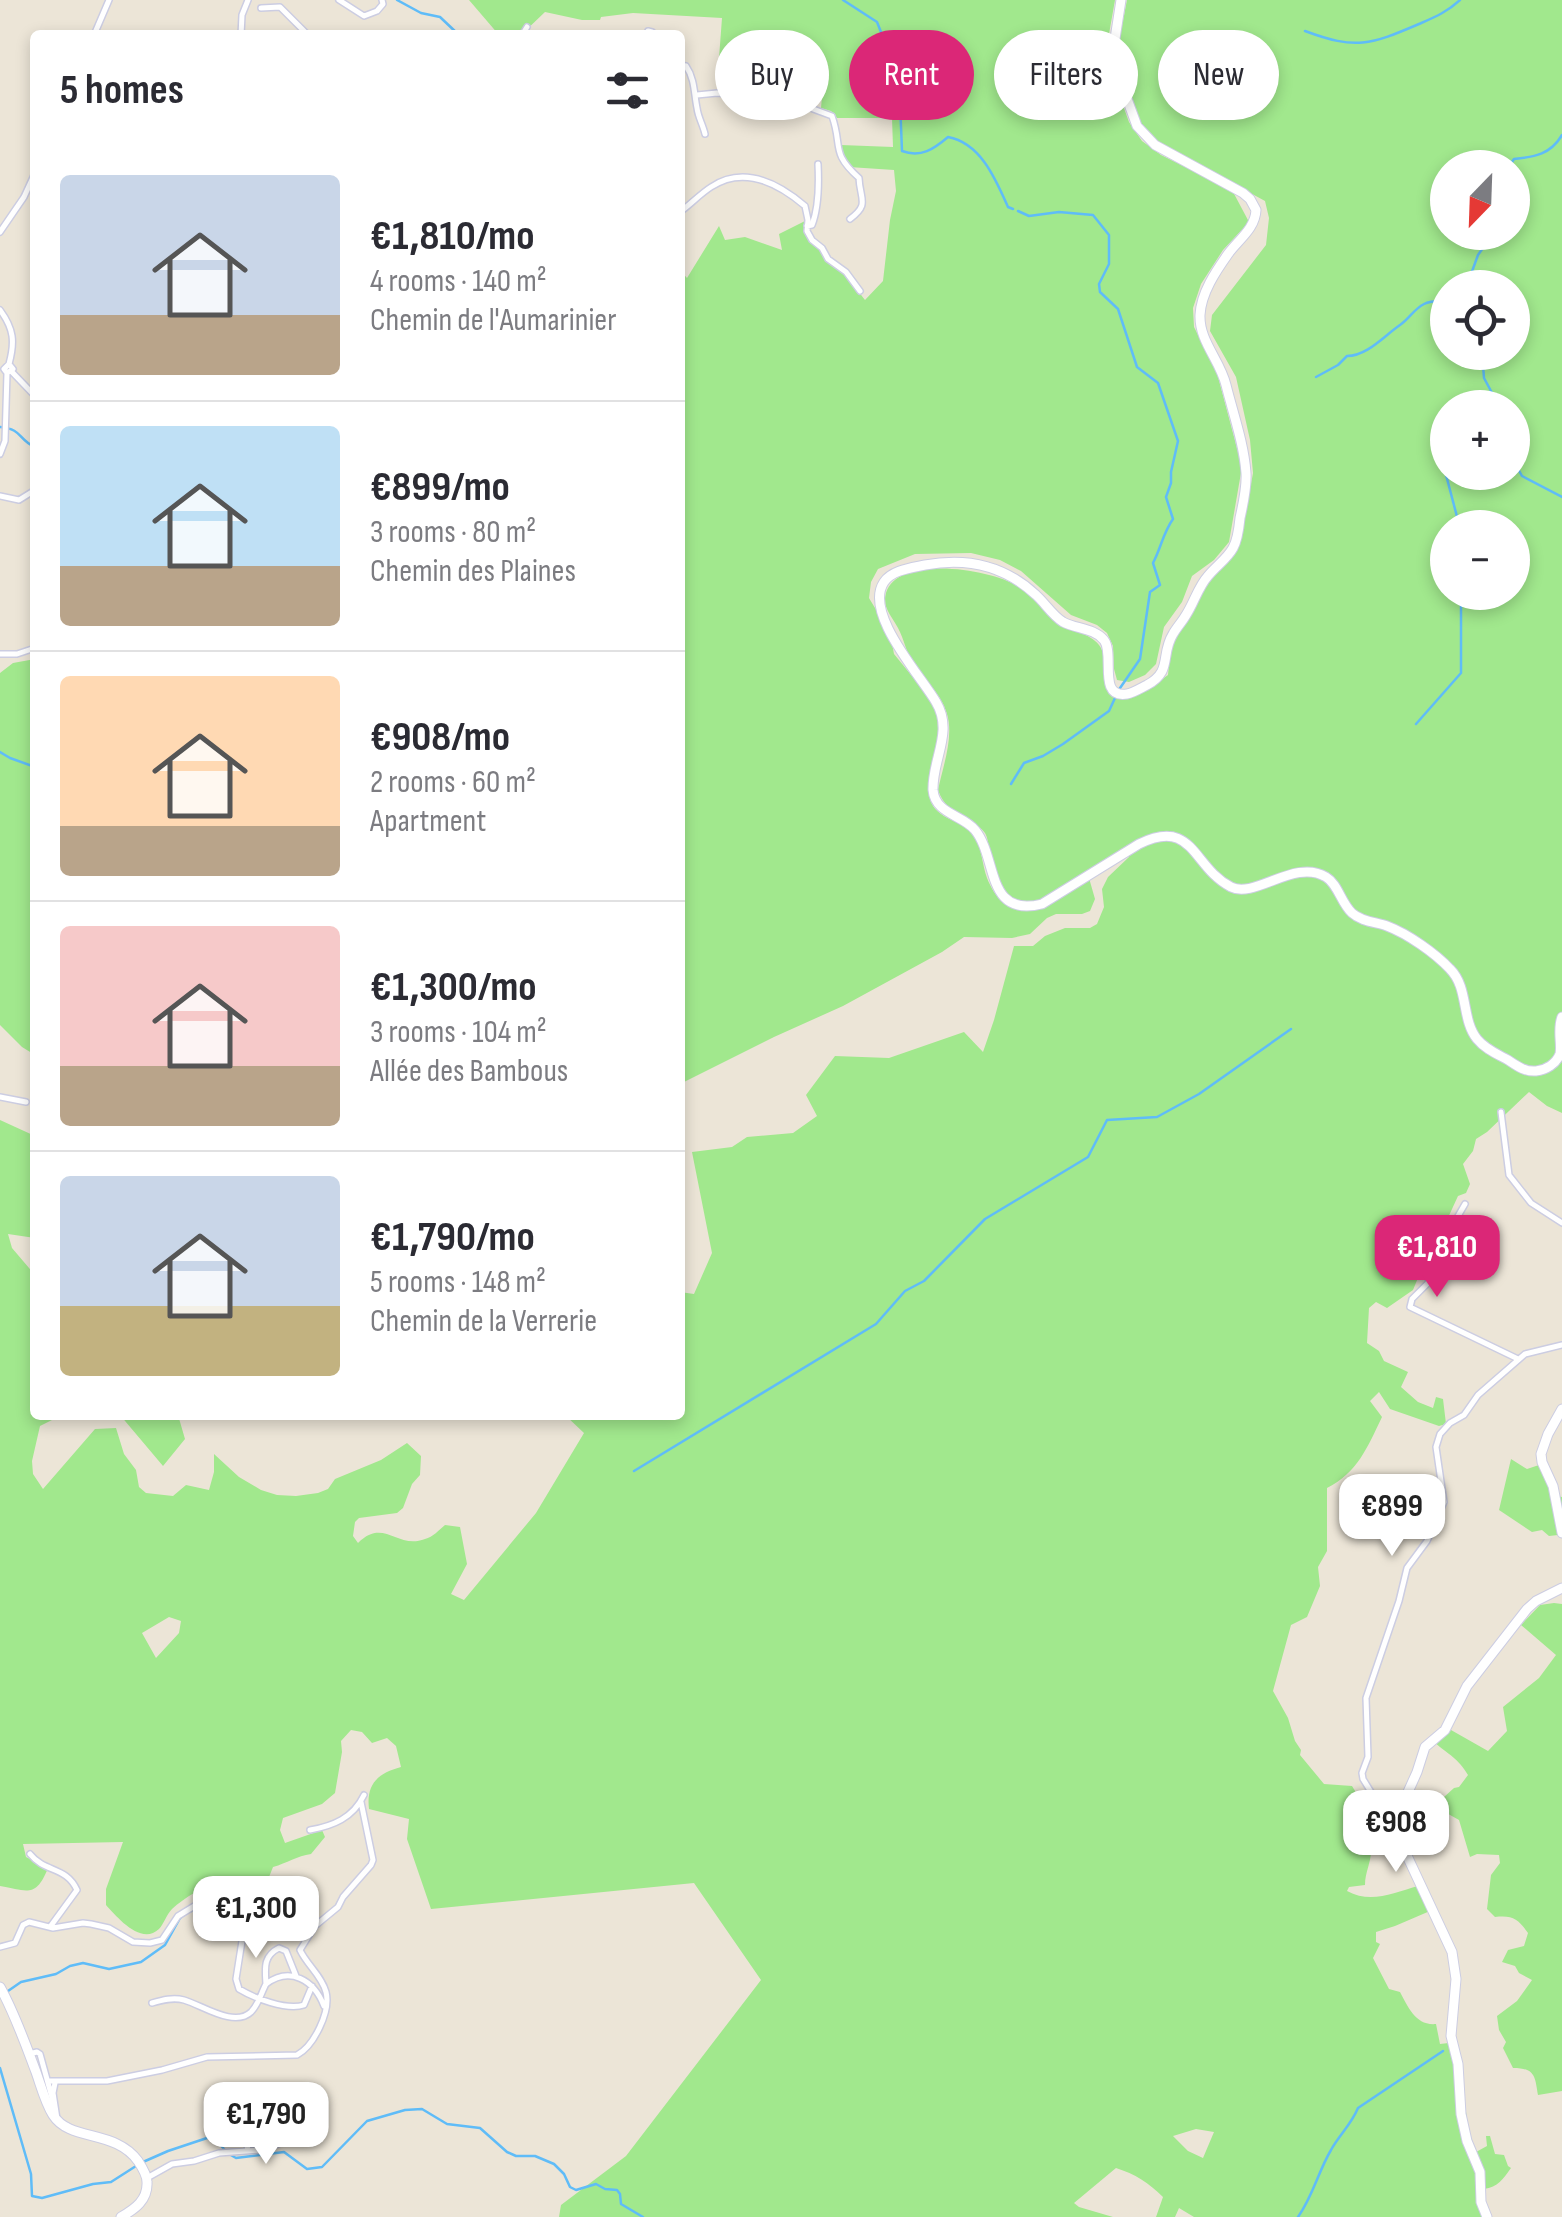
<!DOCTYPE html>
<html lang="en">
<head>
<meta charset="utf-8">
<style>
  :root { --surface:#fff; --page:#f2f2f3; --text:#2b2b33; --muted:#7c7c81; --line:#e1e1e2; --accent:#db2777 }
  body { margin:0; font-family:"Sofia Sans Condensed",sans-serif; background:var(--page); color:var(--text); height:100vh; display:flex; flex-direction:column; font-size:38px; white-space:nowrap }
  * { box-sizing:border-box; margin:0 }
  p { font-size:32px; color:var(--muted) }
  .icon { flex:none; width:55px; height:55px; fill:none; stroke:currentColor; stroke-width:2; stroke-linecap:round; stroke-linejoin:round }
  .map { position:relative; flex:1; overflow:hidden }
  .details { position:absolute; left:30px; top:30px; width:655px; height:1390px; display:flex; flex-direction:column; background:var(--surface); border-radius:10px; box-shadow:0 5px 15px #0003 }
  .details>* { flex:none }
  .banner { position:absolute; left:715px; top:30px; width:695px; height:90px; display:flex; gap:20px }
  .needle { width:65px; rotate:203deg }
  .buttons { position:absolute; left:1430px; top:150px; display:grid; gap:20px }
  .buttons a { display:grid; place-items:center; width:100px; height:100px; border-radius:50%; background:var(--surface); box-shadow:0 5px 15px #0003; font-size:50px }
  .price { position:absolute; translate:-50% -85px; padding:0 22px; border-radius:20px; background:#fff; color:#222; font-size:32px; line-height:65px; filter:drop-shadow(0 2px 5px #0008) }
  .price::after { content:''; position:absolute; left:50%; top:60px; width:30px; height:22px; margin-left:-15px; background:inherit; clip-path:polygon(0 0,100% 0,50% 100%) }
  .price.on { background:var(--accent); color:#fff }
  ul { padding:0; list-style:none }
  li { display:flex; align-items:center; gap:30px; height:250px; padding:0 30px }
  li+li { border-top:2px solid var(--line) }
  li span { display:grid; place-items:center; flex:none; width:280px; height:200px; border-radius:10px; color:#555 }
  li>.icon { margin-inline-start:auto }
  span .icon { width:120px; height:120px; fill:#fffc; stroke-width:1 }
  li b { font-size:42px }
  h2 { display:flex; justify-content:space-between; align-items:center; height:120px; padding:0 30px; font-size:42px }
  .chip { padding:0 35px; border-radius:45px; background:var(--surface); box-shadow:0 5px 15px #0003; font-size:35px; line-height:90px }
  .chip.on { background:var(--accent); color:#fff }
  .map>svg:first-child { display:block }
  .green { fill:#a1e88d; fill-rule:evenodd }
  .lines { fill:none; stroke-linecap:round; stroke-linejoin:round }
  .stream { stroke:#5fbcf8; stroke-width:2.5 }
  .street-casing { stroke:#cccde2; stroke-width:8 }
  .secondary-casing { stroke:#cccde2; stroke-width:11 }
  .street { stroke:#fff; stroke-width:5 }
  .secondary { stroke:#fff; stroke-width:9 }
</style>
</head>
<body>
<div class="map">
<svg width="1562" height="2217" viewBox="0 0 1562 2217">
  <rect width="100%" height="100%" fill="#ece5d7"/>
  <!-- green -->
  <path class="green" d="M469 0H1115L1109 34 1102 47 1129 122 1142 141 1161 155 1232 190 1249 222 1223 250 1201 284 1193 308 1194 327 1217 373 1242 467 1229 542 1214 560 1192 576 1182 602 1164 627 1156 664 1145 675 1129 682 1117 680 1114 669 1113 646 1107 633 1097 625 1071 615 1021 571 1000 560 971 553 915 554 878 569 871 582 869 598 890 633 894 654 933 702C942 723 937 749 932 771 931 778 928 786 929 794 932 820 960 818 973 834 982 846 982 865 987 878 1010 936 1055 900 1089 878L1095 899 1090 911 1082 914H1056L1047 918 1030 934 1012 938 964 937 942 952 843 1006 774 1037 680 1084V270L687 278 719 226 725 240 745 237 782 250 779 234 805 221C807 245 830 256 845 273 853 281 858 292 865 300L883 281 890 220 896 191 894 170 849 167 843 156 841 145 893 147 892 118H837L831 111 821 108 824 74 732 53 719 58 722 18 633 13 601 17 600 20H582L545 12 521 35H499Z
    M1127 0H1562V1113L1547 1106 1529 1092 1487 1132 1476 1139 1473 1151 1463 1164 1470 1184 1466 1193 1458 1196 1429 1259 1427 1271 1420 1273 1413 1290 1387 1308 1376 1302 1369 1308 1367 1343 1379 1351 1384 1361 1408 1372 1401 1387 1418 1402 1433 1408 1436 1397 1443 1399 1446 1424 1439 1426 1390 1409 1379 1392 1370 1401 1382 1417C1367 1448 1358 1472 1327 1488V1551L1318 1567 1320 1586 1307 1617 1291 1625 1273 1691 1288 1718 1295 1741 1301 1750 1300 1755 1324 1784 1352 1786C1365 1806 1373 1827 1371 1851 1371 1863 1365 1872 1365 1885L1349 1887 1347 1891C1371 1904 1393 1893 1418 1886L1430 1911 1395 1926 1376 1932V1942L1380 1944 1373 1958 1389 1989 1400 1992C1408 2007 1416 2026 1436 2024L1440 2044 1457 2042C1467 2078 1461 2117 1476 2152L1487 2146 1486 2136H1490L1495 2154 1504 2155 1508 2166 1511 2168C1503 2179 1498 2187 1484 2189L1483 2205 1491 2217H1194L1179 2208 1175 2217H1156L1163 2197C1149 2183 1135 2174 1116 2168L1074 2203 1079 2207 1113 2217H559L561 2205 626 2156 761 1980 694 1883 431 1909 407 1839 409 1819 369 1809C366 1784 378 1773 401 1767L396 1746 387 1738 372 1743 362 1732 351 1730 341 1741 342 1752 335 1793 322 1804 283 1818 280 1830 285 1843 322 1830 325 1837 311 1854C297 1856 287 1863 273 1867L269 1877 276 1880 272 1887 280 1903 237 1906 220 1880C204 1886 184 1898 172 1909 166 1915 164 1924 159 1929 141 1946 117 1917 106 1905V1889L123 1842 23 1844 26 1857 48 1868C36 1898 28 1891 0 1886V1120L35 1136V1238L8 1234 12 1248 35 1275V1415H62L40 1426 32 1461 33 1474 43 1489 95 1429 116 1428 124 1454 136 1470 139 1487 146 1493 173 1496 186 1485 209 1490 214 1472V1454L239 1477 261 1490 277 1495 296 1496 318 1493 328 1489 335 1479 381 1460 407 1443 421 1456 420 1475 412 1484 403 1508 397 1513 359 1518 355 1522 353 1536 358 1543C384 1517 397 1550 425 1539 433 1537 439 1530 445 1525L460 1527 467 1564 451 1594 464 1600 536 1513 584 1433 565 1415H680V1292L694 1294 712 1253 692 1152 732 1147 747 1137 793 1133 817 1116 806 1095 835 1056 889 1058 964 1032 983 1052 994 1020 1014 946H1033L1045 936 1065 928H1090L1097 924 1104 907 1102 889 1108 877 1129 857 1127 849 1045 901C1005 910 997 882 989 849 988 844 988 838 985 833 973 816 948 818 938 790 943 766 954 737 947 714 941 693 925 681 913 663 906 652 904 639 898 628 892 616 882 608 886 593 898 554 993 569 1019 587 1034 597 1043 613 1059 623 1071 631 1090 633 1099 645 1108 657 1104 675 1107 690 1129 708 1148 689 1168 675L1171 643 1189 619 1204 587 1239 546 1243 528 1253 473 1250 440 1236 377 1210 331 1212 315 1266 245 1269 218 1265 201 1166 147 1147 133 1136 115 1118 65 1120 36ZM1448 168H1512V232H1448ZM1448 288H1512V352H1448ZM1448 408H1512V472H1448ZM1448 528H1512V592H1448ZM169 1617 181 1621 179 1633 156 1658 142 1633ZM1196 2129 1214 2132 1203 2158 1188 2151 1173 2136Z
    M35 659V1055L22 1047 0 1025V673L13 663Z
    M120 1415H178L185 1439 163 1466Z
    M1511 1459 1527 1469 1539 1465 1546 1476 1551 1495 1562 1497V1538L1558 1535 1549 1536 1542 1530 1532 1532 1499 1510Z
    M1554 1603 1562 1604V2091L1538 2095C1535 2076 1535 2068 1513 2068L1503 2048 1506 2042 1499 2030 1497 2016 1517 2001 1532 1980 1519 1973 1515 1966 1502 1962 1508 1950 1524 1946 1528 1933C1518 1919 1513 1915 1495 1917L1487 1909 1491 1875 1500 1863 1499 1855 1477 1854 1470 1857 1459 1820 1434 1806 1454 1788 1459 1787 1468 1775C1458 1758 1449 1755 1434 1742L1451 1730 1488 1751 1507 1731 1503 1707 1539 1678 1556 1655 1521 1625 1540 1605Z"/>
  <g class="lines">
    <!-- stream -->
    <path class="stream" d="M397 0 421 13 440 17 459 35
      M843 0 877 22 899 77 902 151C921 158 934 149 948 137 981 143 996 180 1008 207L1013 209
      M1305 31C1356 50 1370 45 1419 24 1435 17 1447 12 1460 0
      M1508 168 1514 159C1535 157 1551 154 1562 135
      M1018 211 1029 216 1059 212 1093 215 1109 235V264L1099 284 1100 292 1118 309 1137 367 1158 383 1178 441 1171 472V483L1166 497 1173 519C1163 533 1161 548 1153 563L1160 585 1150 592 1140 659 1118 691
      M1466 288 1478 255 1494 232
      M1482 352 1484 378 1498 404 1497 408
      M1316 377 1338 365 1347 356C1367 356 1384 336 1400 325 1409 319 1414 309 1424 304 1431 300 1440 301 1448 301
      M0 427C23 429 18 440 35 447
      M1512 458 1522 476 1562 497
      M1448 464 1445 471 1460 528
      M1416 724 1461 673V592
      M0 752 10 758 35 767
      M1011 784 1024 763 1043 756 1063 744 1109 711 1115 698
      M634 1471 876 1324 905 1291 924 1281 985 1219 1088 1157 1107 1120 1157 1117 1199 1094 1291 1029
      M191 1911 204 1906
      M8 1991 21 1982 56 1974 70 1966 83 1963 109 1969 141 1962 165 1945 180 1918 184 1915
      M0 2068 31 2174 32 2196 42 2198 93 2184 111 2182 136 2166
      M229 2154 236 2158 284 2152 307 2169 322 2167 367 2121 405 2110 422 2109 447 2124 480 2128 507 2152 516 2156H535L554 2164 564 2174 570 2187 576 2190 596 2184 605 2189 617 2190 620 2194 621 2204 643 2217
      M143 2162 168 2151 213 2136 224 2149
      M1298 2217C1313 2196 1318 2172 1331 2150 1339 2135 1351 2125 1358 2108L1443 2051"/>
    <defs>
      <path id="street" d="M339 0 364 16 377 11 383 4 382 0
        M261 8 280 7 308 35
        M94 35 109 0
        M241 35 242 15 248 0
        M522 35 527 27
        M648 35V31L652 32
        M680 65 686 66C695 79 694 94 697 108 698 117 703 125 705 134
        M697 95 717 93 752 96 770 93 832 116C843 147 830 152 859 178 860 200 870 204 850 219
        M680 212C691 204 700 194 711 187 744 165 778 183 805 206L808 220 807 231 812 240 822 248 828 259 846 272 860 291
        M807 226 812 225C819 207 819 184 818 164
        M0 232 24 197 35 173
        M0 310C14 329 15 342 9 364
        M9 364 13 369 7 373 4 369Z
        M12 372 35 396
        M0 454 5 441 7 373
        M0 496 19 500 35 490
        M0 654H17L35 648
        M0 1097 26 1102
        M1501 1112 1509 1175 1531 1203 1562 1223
        M1465 1204 1435 1256 1428 1283 1412 1299 1410 1307 1518 1359
        M1397 1828 1390 1823 1363 1779 1362 1773 1368 1757 1366 1698 1399 1601 1407 1568 1427 1541 1444 1502 1436 1447 1440 1434 1450 1423 1464 1415 1478 1395 1525 1354 1562 1345
        M310 1830C333 1826 353 1818 364 1795
        M30 1854C45 1873 66 1866 77 1890L50 1927
        M254 1923 242 1941 236 1979 239 1989C254 1998 287 2011 304 2005L312 1986
        M0 1947 15 1943 23 1925 29 1922 53 1928 83 1923 91 1924 109 1928 133 1942 150 1943 162 1940 178 1916 219 1891 261 1923 271 1921
        M266 1984C265 1968 263 1956 279 1948L286 1951 296 1976
        M152 2003C162 2000 173 1997 184 2000 202 2005 234 2028 251 2012 259 2004 261 1993 266 1984 290 1966 314 1980 324 2006
        M29 2054 37 2052 40 2054 53 2101 49 2105
        M48 2081H107L162 2070 207 2057 297 2055C314 2046 331 2011 326 1992 322 1976 307 1965 300 1950L315 1926 338 1907 343 1897 371 1865 373 1860 361 1802
        M55 2083 53 2093 57 2119
        M242 2115 248 2151
        M147 2178 172 2164 194 2161 219 2153 261 2150 278 2144 286 2138 323 2125"/>
      <path id="secondary" d="M1121 0 1112 58 1137 126 1155 145 1243 193 1250 199 1256 210C1255 229 1239 239 1228 254 1216 271 1201 293 1200 315 1199 341 1220 360 1226 385 1233 413 1244 444 1246 473 1247 488 1243 504 1240 518 1239 528 1238 539 1233 548 1227 559 1216 566 1208 576 1198 587 1194 603 1186 615 1182 622 1177 627 1173 634 1160 655 1173 671 1147 685 1141 688 1133 693 1127 694 1097 699 1115 654 1104 640 1094 628 1076 629 1063 622 1052 615 1045 603 1036 595 1004 565 967 557 925 565 911 568 892 570 884 582 863 613 921 676 936 702 954 732 932 759 933 790 935 814 963 815 975 830 998 858 985 918 1042 904L1139 844C1194 817 1192 867 1231 887 1255 899 1295 858 1326 877 1338 884 1341 903 1352 913 1362 922 1376 922 1387 926 1408 934 1435 953 1450 969 1469 988 1461 1019 1477 1039 1485 1049 1497 1054 1508 1060 1517 1066 1525 1072 1536 1071 1546 1070 1556 1064 1560 1054 1562 1043 1557 1029 1562 1017
        M1562 1409 1548 1434 1541 1454 1542 1462 1553 1486 1562 1533
        M0 1987C15 2014 25 2043 36 2072 41 2086 45 2102 53 2115 70 2142 115 2129 138 2161 142 2167 147 2175 147 2182 148 2200 135 2209 121 2217
        M1487 2217 1481 2202 1480 2172 1467 2141 1461 2114 1458 2064 1451 2036 1456 1979 1452 1952 1402 1845 1398 1828 1399 1812 1417 1772 1425 1747 1445 1730 1467 1686 1527 1609 1536 1601 1562 1588"/>
    </defs>
    <!-- street casing -->
    <use href="#street" class="street-casing"/>
    <!-- secondary casing -->
    <use href="#secondary" class="secondary-casing"/>
    <!-- street -->
    <use href="#street" class="street"/>
    <!-- secondary -->
    <use href="#secondary" class="secondary"/>
  </g>
</svg>
<div class="buttons">
<a><svg class="needle" viewBox="-14 -14 28 28"><path d="M0-13l5 13h-10z" fill="#e53935"/><path d="M0 13l5-13h-10z" fill="#7c7c81"/></svg></a>
<a><svg class="icon" aria-label="locate" viewBox="0 0 24 24"><circle cx="12" cy="12" r="6"/><path d="M12 2v4M12 18v4M2 12h4M18 12h4"/></svg></a>
<a>+</a>
<a>−</a>
</div>
<b class="price on" style="left:1437px;top:1300px">€1,810</b>
<b class="price" style="left:1392px;top:1559px">€899</b>
<b class="price" style="left:1396px;top:1875px">€908</b>
<b class="price" style="left:256px;top:1961px">€1,300</b>
<b class="price" style="left:266px;top:2167px">€1,790</b>
<div class="banner">
<a class="chip">Buy</a>
<a class="chip on">Rent</a>
<a class="chip">Filters</a>
<a class="chip">New</a>
</div>
<section class="details">
<h2>5 homes<svg class="icon" aria-label="filters" viewBox="0 0 24 24"><path d="M4 7h16M4 17h16"/><circle cx="9" cy="7" r="2"/><circle cx="15" cy="17" r="2"/></svg></h2>
<ul>
<li><span style="background:linear-gradient(#c9d6e8 70%,#b9a48a 0)"><svg class="icon" aria-label="home" viewBox="0 0 24 24"><path d="M3 11l9-7 9 7M6 9v11h12V9"/></svg></span><div><b>€1,810/mo</b><p>4 rooms · 140 m²</p><p>Chemin de l'Aumarinier</p></div></li>
<li><span style="background:linear-gradient(#bfe0f5 70%,#b9a48a 0)"><svg class="icon" aria-label="home" viewBox="0 0 24 24"><path d="M3 11l9-7 9 7M6 9v11h12V9"/></svg></span><div><b>€899/mo</b><p>3 rooms · 80 m²</p><p>Chemin des Plaines</p></div></li>
<li><span style="background:linear-gradient(#ffd9b3 75%,#b9a48a 0)"><svg class="icon" aria-label="home" viewBox="0 0 24 24"><path d="M3 11l9-7 9 7M6 9v11h12V9"/></svg></span><div><b>€908/mo</b><p>2 rooms · 60 m²</p><p>Apartment</p></div></li>
<li><span style="background:linear-gradient(#f6c9c9 70%,#b9a48a 0)"><svg class="icon" aria-label="home" viewBox="0 0 24 24"><path d="M3 11l9-7 9 7M6 9v11h12V9"/></svg></span><div><b>€1,300/mo</b><p>3 rooms · 104 m²</p><p>Allée des Bambous</p></div></li>
<li><span style="background:linear-gradient(#c9d6e8 65%,#c2b280 0)"><svg class="icon" aria-label="home" viewBox="0 0 24 24"><path d="M3 11l9-7 9 7M6 9v11h12V9"/></svg></span><div><b>€1,790/mo</b><p>5 rooms · 148 m²</p><p>Chemin de la Verrerie</p></div></li>
</ul>
</section>
</div>
</body>
</html>
